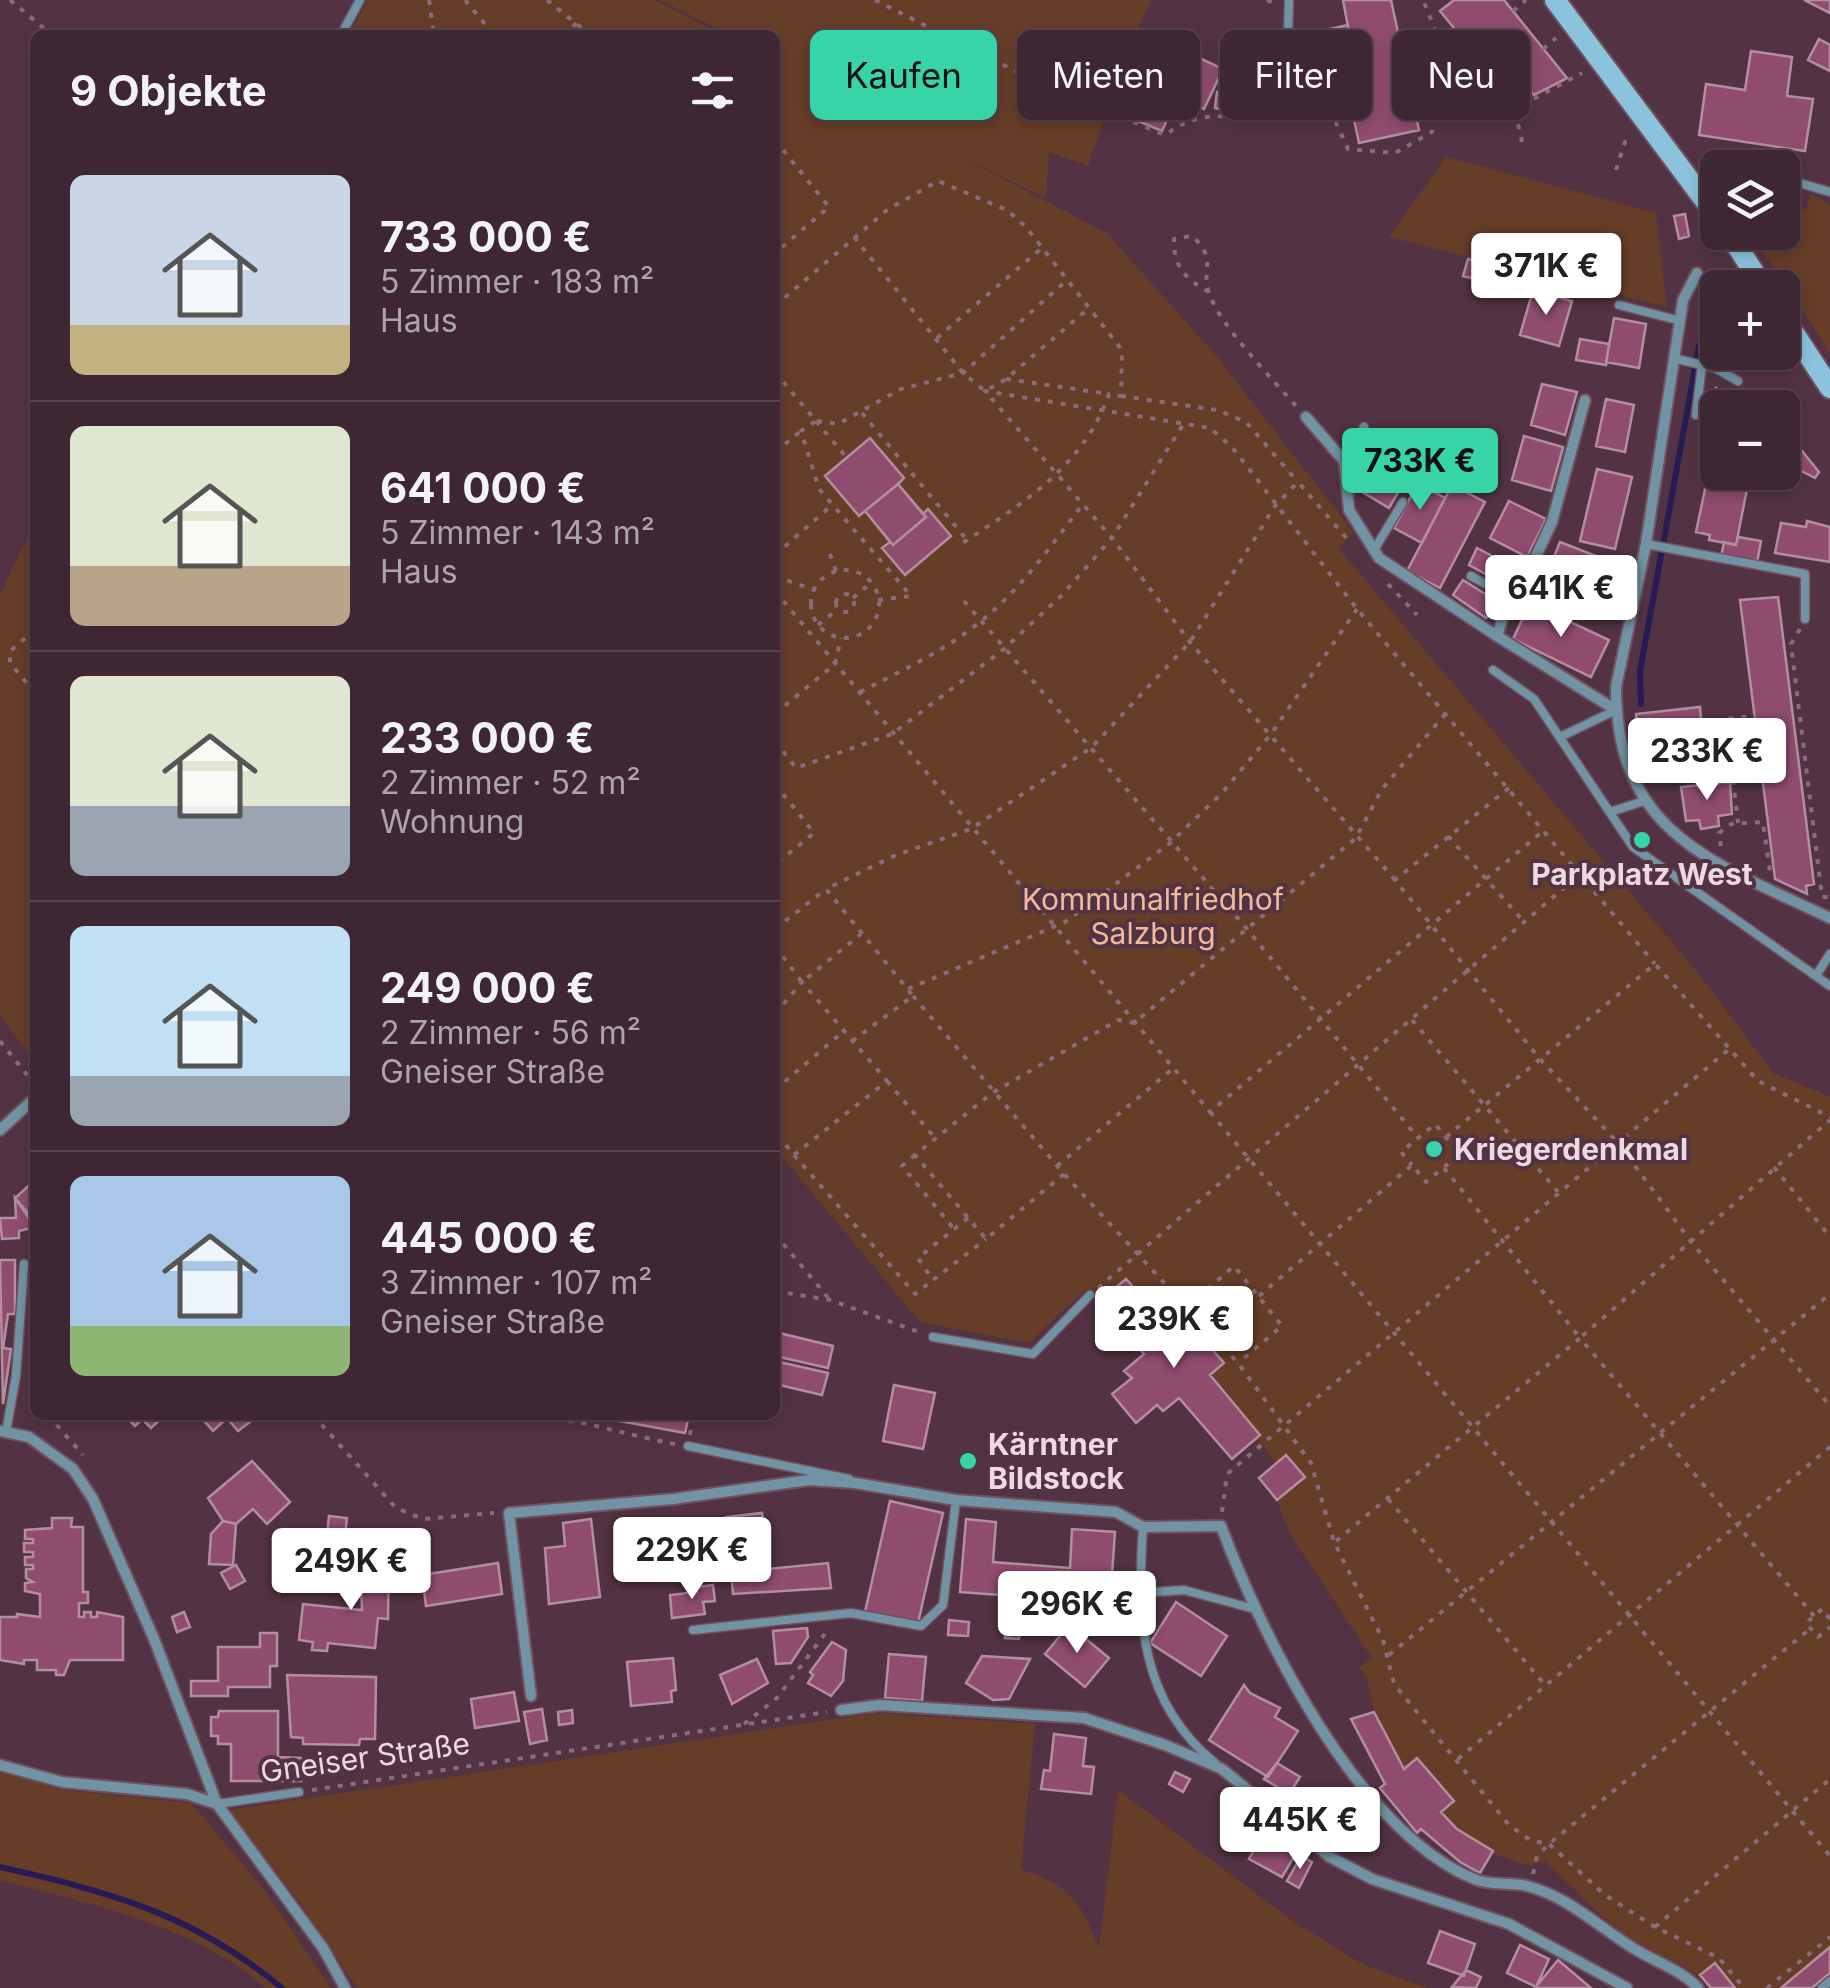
<!DOCTYPE html>
<html lang="de">
<head>
<meta charset="utf-8">
<style>
  :root { --surface:#3e2632; --page:#49323e; --text:#f1f3f6; --muted:#ada5ac; --line:#57434d; --accent:#36d4a7 }
  body { margin:0; font-family:Inter,sans-serif; background:var(--page); color:var(--text); height:100vh; display:flex; flex-direction:column; font-size:38px; white-space:nowrap }
  * { box-sizing:border-box; margin:0 }
  p { font-size:32px; color:var(--muted) }
  .icon { flex:none; width:55px; height:55px; fill:none; stroke:currentColor; stroke-width:2; stroke-linecap:round; stroke-linejoin:round }
  .map { position:relative; flex:1; overflow:hidden }
  .panel { position:absolute; left:30px; top:30px; width:750px; height:1390px; display:flex; flex-direction:column; background:var(--surface); border-radius:15px; box-shadow:0 5px 15px #0003,0 0 0 2px var(--line) }
  .panel>* { flex:none }
  .banner { position:absolute; left:810px; top:30px; width:870px; height:90px; display:flex; gap:20px }
  .tools { position:absolute; left:1700px; top:150px; display:grid; gap:20px }
  .tools a { display:grid; place-items:center; width:100px; height:100px; border-radius:15px; background:var(--surface); box-shadow:0 5px 15px #0003,0 0 0 2px var(--line); font-size:50px }
  .price { position:absolute; translate:-50% -85px; padding:0 22px; border-radius:10px; background:#fff; color:#222; font-size:32px; line-height:65px; filter:drop-shadow(0 2px 5px #0008) }
  .price::after { content:''; position:absolute; left:50%; top:60px; width:30px; height:22px; margin-left:-15px; background:inherit; clip-path:polygon(0 0,100% 0,50% 100%) }
  .price.selected { background:var(--accent); color:#111 }
  ul { padding:0; list-style:none }
  li { display:flex; align-items:center; gap:30px; height:250px; padding:0 40px }
  li+li { border-top:2px solid var(--line) }
  li span { display:grid; place-items:center; flex:none; width:280px; height:200px; border-radius:15px; color:#555 }
  li>.icon { margin-inline-start:auto }
  span .icon { width:120px; height:120px; fill:#fffc; stroke-width:1 }
  li b { font-size:42px }
  h2 { display:flex; justify-content:space-between; align-items:center; height:120px; padding:0 40px; font-size:42px }
  .tag { padding:0 35px; border-radius:15px; background:var(--surface); box-shadow:0 5px 15px #0003,0 0 0 2px var(--line); font-size:35px; line-height:90px }
  .tag.selected { background:var(--accent); color:#111 }
  .map>svg:first-child { display:block }
  .green { fill:#663d27 }
  .lines { fill:none; stroke-linecap:round; stroke-linejoin:round }
  .stream { stroke:#281b54; stroke-width:6 }
  .building { fill:#8f4c6f; stroke:#b48ea0; stroke-width:2.5 }
  .service-casing { stroke:#6f5160; stroke-width:11 }
  .minor-casing { stroke:#6f5160; stroke-width:14 }
  .secondary-casing { stroke:#6f5160; stroke-width:24 }
  .path { stroke:#896d7a; stroke-width:4; stroke-dasharray:5 8; stroke-linecap:butt }
  .service { stroke:#7193a3; stroke-width:8 }
  .minor { stroke:#7193a3; stroke-width:10 }
  .secondary { stroke:#8bc2dc; stroke-width:20 }
  .poi-dot { fill:#36d4a7; stroke:#533343; stroke-width:4 }
  .labels { text-anchor:middle; dominant-baseline:central; stroke-width:8; stroke-linejoin:round; paint-order:stroke }
  .poi-label { font-size:30px; font-weight:bold; fill:#eed9e2; stroke:#533343; text-anchor:start }
  .park-label { font-size:30px; fill:#f3b99c; stroke:#533343 }
  .street-label { font-size:30px; fill:#eed9e2; stroke:#533343 }
</style>
</head>
<body>
<div class="map">
<svg width="1830" height="1988" viewBox="0 0 1830 1988">
  <rect width="100%" height="100%" fill="#533343"/>
  <!-- green -->
  <path class="green" d="M368 0H654L723 35H349Z
    M660 0H1151L1104 99 1110 102 1088 166 1049 152 1046 198 950 152 1107 233 1218 358 1353 532 1339 549 1698 973 1773 1073 1830 1097V1973L1812 1988H1711C1690 1963 1664 1959 1638 1943 1603 1921 1574 1888 1544 1860L1530 1866 1492 1853 1480 1873 1460 1862 1422 1829 1417 1833 1380 1788 1384 1784 1351 1719 1374 1712 1367 1678 1359 1668 1372 1658 1291 1536 1277 1500 1259 1478 1276 1463 1258 1439 1232 1459 1179 1398 1163 1411 1157 1405 1136 1423 1112 1394 1131 1378 1124 1371 1144 1354 1086 1289 1029 1343 920 1322 775 1148V61L785 63 775 58V35H730Z
    M1446 157 1656 213 1667 307 1389 237Z
    M1810 194 1830 205V353L1751 233 1782 232 1783 207 1806 210Z
    M35 522V1063L0 1014V595Z
    M876 1713 1035 1724 1021 1869C1072 1887 1079 1899 1099 1948L1118 1790 1294 1922 1364 1965 1427 1988H357L300 1903 229 1810Z
    M0 1770 63 1790 191 1803 266 1892 331 1988H265C199 1926 86 1903 0 1880Z"/>
  <g class="lines">
    <!-- stream -->
    <path class="stream" d="M1641 704 1640 671 1699 346
      M0 1867C110 1892 193 1914 282 1988"/>
  </g>
  <!-- building -->
  <path class="building" d="M1343 0H1391L1419 130 1359 143 1336 35 1349 32Z
    M1454 0H1504L1567 78 1534 95 1527 87 1512 99 1440 11Z
    M1804 0H1830V13Z
    M1348 25 1349 32 1336 35 1342 62 1301 70 1296 48 1302 35Z
    M1159 34 1190 54 1177 74 1146 54Z
    M1819 39 1830 45V71L1808 60Z
    M1286 49 1291 72 1257 79 1253 56Z
    M1751 51 1792 57 1787 96 1813 99 1805 151 1699 135 1706 84 1745 90Z
    M1193 55 1223 69 1204 109 1174 95Z
    M1217 92 1259 97 1297 93 1294 113 1249 115 1215 108Z
    M1127 95 1170 113 1162 131 1119 113Z
    M1685 214 1689 236 1679 239 1674 216Z
    M1468 259 1502 267 1498 284 1463 276Z
    M1533 290 1572 301 1559 346 1520 335Z
    M1614 318 1646 324 1639 368 1606 362Z
    M1580 339 1609 344 1606 365 1576 360Z
    M1542 384 1577 392 1565 435 1531 425Z
    M1716 388 1753 408H1718V428L1710 425Z
    M1606 399 1634 405 1625 452 1596 446Z
    M1782 426 1819 472 1815 478 1782 461Z
    M1524 436 1563 447 1551 491 1512 480Z
    M870 438 904 478 898 484 923 514 928 509 951 536 905 575 882 548 890 542 865 511 859 516 825 476Z
    M1597 469 1632 477 1615 549 1580 541Z
    M1374 476 1399 491 1389 508 1364 493Z
    M1707 480 1747 489 1736 545 1709 540 1710 535 1696 532Z
    M1418 483 1445 498 1422 543 1394 528Z
    M898 484 926 517 893 545 865 511Z
    M1452 485 1485 502 1440 588 1407 571Z
    M1509 501 1546 519 1527 557 1490 538Z
    M1807 521 1830 527V562L1775 553 1781 523 1806 527Z
    M1738 537 1761 541 1757 563 1721 557 1724 542 1736 545Z
    M1560 542 1596 556 1587 578 1551 564Z
    M1477 548 1517 569 1508 586 1469 565Z
    M1463 580 1498 602 1486 618 1453 595Z
    M1778 597 1814 884 1806 886 1807 894 1775 879 1740 600Z
    M1530 603 1609 640 1591 677 1513 639Z
    M1700 707 1703 739 1681 742 1683 752 1664 754 1663 744 1638 747 1636 714Z
    M1730 782 1732 814 1718 816 1719 826 1701 829 1699 820 1686 821 1681 787Z
    M35 1180V1221L15 1198Z
    M15 1198 35 1227 19 1231V1238L2 1239 0 1218H16Z
    M0 1260H15V1314H8L3 1348 11 1349 3 1404Z
    M1126 1279 1172 1330 1185 1319 1224 1363 1210 1375 1260 1435 1232 1459 1179 1398 1163 1411 1157 1405 1136 1423 1112 1394 1132 1378 1124 1371 1144 1354 1097 1303Z
    M775 1332 833 1346 828 1368 775 1356Z
    M775 1361 828 1373 822 1395 775 1384Z
    M894 1385 935 1393 923 1449 883 1441Z
    M124 1415H165L151 1428 142 1419 135 1426Z
    M199 1415H259L238 1431 227 1418 213 1431Z
    M587 1415H689L685 1433Z
    M1286 1455 1305 1477 1277 1500 1259 1478Z
    M252 1461 290 1502 267 1524 253 1509 236 1524 223 1521 208 1498Z
    M890 1501 943 1513 918 1623 865 1612Z
    M762 1513 768 1569 828 1563 831 1588 733 1594 726 1517Z
    M329 1516 347 1518 345 1537 327 1535Z
    M52 1518H72L71 1527H83V1592H88V1603H79V1617H84V1612H91V1617H97V1612L123 1617V1660H70L64 1675H56V1670H37V1660H24V1664L0 1660V1617H17V1614L40 1617V1594L25 1591V1583L33 1582 26 1578V1569H33V1565H25V1557H33V1552H24V1543H33V1539H25V1530L52 1528Z
    M591 1519 600 1597 549 1604 545 1548 565 1546 563 1523Z
    M966 1519 996 1522 993 1562 1070 1568 1072 1529 1115 1532 1110 1603 960 1592Z
    M223 1521 236 1524 233 1565 209 1564 211 1534Z
    M694 1528V1562L647 1563 646 1530Z
    M389 1558 388 1619 378 1618 375 1648 328 1643 327 1651 312 1650 313 1642 299 1640 303 1604 362 1610 360 1559Z
    M498 1563 502 1594 426 1606 422 1575Z
    M236 1565 245 1581 230 1589 221 1573Z
    M713 1585 715 1601 703 1602 705 1614 672 1618 670 1595 697 1592V1587Z
    M1176 1602 1227 1636 1201 1676 1150 1643Z
    M184 1612 190 1627 177 1632 172 1617Z
    M949 1620 969 1622 968 1636 948 1635Z
    M1069 1625 1109 1658 1085 1687 1045 1654Z
    M1007 1626 1020 1628 1019 1639 1005 1638Z
    M807 1628 808 1637 791 1663 776 1664 773 1631Z
    M260 1633H277V1666H270V1687H228V1696H191V1681H218V1647H260Z
    M832 1642 846 1650 843 1681 831 1696 808 1683 813 1675 810 1672Z
    M889 1654 926 1657 922 1701 885 1698Z
    M982 1656 1030 1659 1009 1699 993 1700 966 1683Z
    M673 1658 676 1690 671 1691 672 1702 631 1706 627 1662Z
    M757 1659 768 1683 732 1704 720 1675Z
    M287 1675 376 1677 375 1739H360L359 1745 303 1744V1738L291 1737Z
    M1244 1685 1250 1693 1280 1708 1275 1717 1298 1731 1268 1777 1209 1740Z
    M514 1692 519 1721 475 1728 471 1699Z
    M542 1709 547 1740 530 1744 524 1712Z
    M572 1710 573 1723 559 1725 558 1712Z
    M219 1711H278V1757L301 1758V1781H231V1744H218V1736H211V1717H218Z
    M1374 1712 1404 1769 1417 1758 1454 1801 1441 1812 1457 1829 1493 1851 1480 1873 1460 1862 1421 1829 1417 1833 1380 1788 1385 1784 1351 1719Z
    M1054 1734 1086 1738 1083 1766 1094 1767 1091 1794 1041 1789 1044 1770 1050 1771Z
    M1277 1763 1300 1777 1289 1794 1264 1779Z
    M1175 1772 1190 1779 1183 1792 1169 1784Z
    M1264 1832 1298 1850 1282 1877 1249 1859Z
    M1301 1856 1312 1862 1299 1888 1287 1881Z
    M1440 1931 1475 1944 1464 1976 1428 1963Z
    M1520 1945 1549 1959 1536 1987 1507 1973Z
    M1830 1947V1973L1812 1988H1781Z
    M1558 1960 1591 1988H1535Z
    M1715 1963 1735 1988H1711L1700 1975Z
    M1466 1970 1481 1977 1476 1988 1452 1987Z"/>
  <g class="lines">
    <defs>
      <path id="service" d="M1289 0 1288 34 1307 116
        M341 35 360 0
        M1782 178 1830 192
        M1703 194 1718 180
        M1619 305 1681 321
        M1724 352 1742 361
        M1677 359 1715 368 1738 381
        M1696 415 1702 365 1719 352
        M1344 461 1364 427
        M1646 544 1805 574V619
        M1374 550 1403 502
        M1471 576 1509 597
        M1493 670 1534 699 1633 847 1830 986
        M1560 737 1616 710
        M1610 812 1644 801
        M1817 974 1830 954
        M933 1337 1033 1354 1090 1295
        M6 1432 16 1376 24 1264
        M688 1446 849 1479
        M1143 1527C1137 1618 1139 1701 1215 1763
        M1138 1593 1184 1590 1251 1608
        M693 1630 851 1613 921 1626 943 1605 956 1500
        M217 1804 299 1792
        M1822 1988 1830 1981"/>
      <path id="minor" d="M1697 273 1683 300 1646 544 1616 687C1616 835 1715 863 1830 918
        M1585 400 1552 522 1535 558 1522 567 1513 584 1497 636 1616 710
        M1306 417 1344 461 1349 510 1379 558 1497 636
        M0 1130 35 1098
        M0 1431 29 1437 73 1469 93 1499 154 1639 217 1804 323 1948 345 1988
        M531 1696 509 1513 673 1499 809 1480 855 1483 956 1500 1116 1512 1143 1527 1221 1526C1263 1638 1358 1831 1474 1879 1491 1886 1510 1882 1527 1886 1567 1896 1599 1927 1633 1948 1653 1961 1682 1970 1698 1988
        M841 1710 880 1705 1084 1718 1165 1745 1222 1769 1330 1857 1372 1879 1509 1924 1627 1988
        M0 1765 62 1782 187 1794 217 1804"/>
      <path id="secondary" d="M1555 0 1718 218
        M1728 232 1764 288
        M1782 315 1830 388"/>
    </defs>
    <!-- service casing -->
    <use href="#service" class="service-casing"/>
    <!-- minor casing -->
    <use href="#minor" class="minor-casing"/>
    <!-- secondary casing -->
    <use href="#secondary" class="secondary-casing"/>
    <!-- path -->
    <path class="path" d="M10 0 52 35
      M429 0 434 35
      M465 0 494 35
      M547 0 590 35
      M875 0 1037 82 1165 135C1213 101 1237 125 1292 117
      M1267 0 1277 5
      M1513 11 1526 0
      M563 35 577 23
      M1543 49 1556 38
      M1470 64C1495 82 1523 117 1522 148
      M1330 110 1348 149 1395 153 1432 132 1440 41 1423 0
      M1511 111 1582 73
      M1321 112 1351 105
      M775 140 829 207 775 253
      M1616 170 1625 142 1633 138
      M854 237 963 373 985 391 1006 379 1088 309
      M1209 292C1186 279 1173 267 1174 239L1192 236C1218 260 1201 267 1209 293 1218 323 1274 381 1296 406
      M775 306 887 210 938 181 1007 210 1026 227 1122 350 1121 396 1109 394C1084 466 1022 504 961 544
      M937 338 1043 247
      M775 372 816 421 801 431 819 489 911 596 878 600
      M1006 379 1109 394
      M1741 395 1755 402
      M1121 396 1217 410 1246 422 1298 482
      M862 413 967 540
      M816 421 847 458
      M817 421 838 424 901 389 963 373 1066 281
      M775 452 801 431
      M830 554 836 571
      M775 555 832 505
      M811 604a34 34 0 1 1 68 0a34 34 0 1 1-68 0Z
      M775 576 814 590
      M1388 584 1417 615
      M775 591 1210 1112 1544 830
      M836 603a9 9 0 1 1 18 0a9 9 0 1 1-18 0Z
      M853 598 872 582
      M964 601 1247 929 1418 1138
      M818 625 838 609
      M1800 629 1791 644 1822 897H1830
      M35 630 10 651V663L35 693
      M860 692C901 671 944 651 980 622 1021 589 1051 546 1082 505
      M775 714 835 664 841 638
      M775 741 796 768 892 734 1004 649 1061 596 1112 538 1184 423
      M1730 753 1724 719 1755 716
      M1643 763 1687 758 1703 749 1730 753 1738 823
      M775 784 814 833 775 865
      M1509 788 1395 880 1540 1059 1618 1143 1692 1243 1830 1406
      M1448 836 1524 922
      M1721 846 1719 833 1731 824 1763 822 1770 872
      M29 871 35 866
      M1395 880 1190 642 1112 538 985 391 1210 428 1232 447 1357 609 1655 964
      M775 929 826 889
      M775 946 802 982 861 934
      M908 989 1065 922 1170 843 1222 793 1271 734 1357 609
      M913 996 1064 1174 1238 1363 1311 1463 1334 1542 1383 1640 1394 1684 1509 1825 1530 1840 1549 1844 1605 1895 1655 1927 1719 1958 1744 1988
      M775 1014 802 982 887 1081 794 1155 775 1132
      M1412 1020 1558 1192
      M0 1041 32 1081
      M852 1041 913 996 826 889 896 855 971 829 1092 747 1190 642 1275 506 1298 482 1348 540
      M887 1081 935 1138
      M775 1090 844 1031
      M1210 1112 1830 1856
      M1446 1137 1655 964 1758 1081 1830 1117
      M794 1155 915 1294 933 1280
      M915 1155 902 1166 954 1229
      M1057 1166 1171 1070
      M1774 1167 1830 1237
      M1444 1168 1580 1338 1830 1120
      M1064 1174 986 1239 915 1155 992 1093 1118 1020 1134 1023 1356 838 1382 789 1446 713
      M968 1218 918 1258 933 1280 986 1239
      M775 1234 830 1300
      M1098 1288 1580 874
      M775 1291 830 1300 919 1332
      M1259 1296 1412 1165 1426 1182 1460 1154 1435 1124 1401 1152 1412 1165
      M1188 1306 1234 1266 1282 1326 1238 1363
      M48 1415 83 1455
      M313 1415 396 1508 423 1519 494 1513
      M530 1415C579 1419 627 1435 675 1444
      M690 1435 693 1415
      M1388 1499 1545 1685
      M1222 1512 1227 1474 1728 1050
      M1336 1541 1580 1338 1814 1616
      M1830 1619 1822 1609 1806 1623 1818 1637 1830 1627
      M1389 1655 1830 1294
      M744 1724 777 1698 827 1631
      M1458 1759 1830 1447
      M312 1790 827 1712
      M1533 1874 1537 1856 1549 1844 1811 1628
      M1655 1927 1830 1779
      M1767 1988 1830 1937"/>
    <!-- service -->
    <use href="#service" class="service"/>
    <!-- minor -->
    <use href="#minor" class="minor"/>
    <!-- secondary -->
    <use href="#secondary" class="secondary"/>
  </g>
  <!-- markers -->
  <g class="poi-dot">
    <circle cx="1642" cy="840" r="10"/>
    <circle cx="1434" cy="1149" r="10"/>
    <circle cx="968" cy="1461" r="10"/>
  </g>
  <g class="labels">
    <!-- poi labels -->
    <g class="poi-label">
      <text x="1642" y="874" text-anchor="middle">Parkplatz West</text>
      <text x="1454" y="1149">Kriegerdenkmal</text>
      <text x="988" y="1444">Kärntner<tspan x="988" dy="34">Bildstock</tspan></text>
    </g>
    <!-- park labels -->
    <g class="park-label">
      <text x="1153" y="899">Kommunalfriedhof<tspan x="1153" dy="34">Salzburg</tspan></text>
    </g>
    <!-- street labels -->
    <g class="street-label">
      <text transform="translate(365 1757) rotate(-8)">Gneiser Straße</text>
    </g>
  </g>
</svg>
<div class="tools">
<a><svg class="icon" aria-label="layers" viewBox="0 0 24 24"><path d="M12 4l9 5-9 5-9-5zM3 14l9 5 9-5"/></svg></a>
<a>+</a>
<a>−</a>
</div>
<b class="price" style="left:1546px;top:318px">371K €</b>
<b class="price selected" style="left:1420px;top:513px">733K €</b>
<b class="price" style="left:1561px;top:640px">641K €</b>
<b class="price" style="left:1707px;top:803px">233K €</b>
<b class="price" style="left:1174px;top:1371px">239K €</b>
<b class="price" style="left:692px;top:1602px">229K €</b>
<b class="price" style="left:351px;top:1613px">249K €</b>
<b class="price" style="left:1077px;top:1656px">296K €</b>
<b class="price" style="left:1300px;top:1872px">445K €</b>
<div class="banner">
<a class="tag selected">Kaufen</a>
<a class="tag">Mieten</a>
<a class="tag">Filter</a>
<a class="tag">Neu</a>
</div>
<section class="panel">
<h2>9 Objekte<svg class="icon" aria-label="filters" viewBox="0 0 24 24"><path d="M4 7h16M4 17h16"/><circle cx="9" cy="7" r="2"/><circle cx="15" cy="17" r="2"/></svg></h2>
<ul>
<li><span style="background:linear-gradient(#c9d6e8 75%,#c2b280 0)"><svg class="icon" aria-label="home" viewBox="0 0 24 24"><path d="M3 11l9-7 9 7M6 9v11h12V9"/></svg></span><div><b>733 000 €</b><p>5 Zimmer · 183 m²</p><p>Haus</p></div></li>
<li><span style="background:linear-gradient(#dfe7d0 70%,#b9a48a 0)"><svg class="icon" aria-label="home" viewBox="0 0 24 24"><path d="M3 11l9-7 9 7M6 9v11h12V9"/></svg></span><div><b>641 000 €</b><p>5 Zimmer · 143 m²</p><p>Haus</p></div></li>
<li><span style="background:linear-gradient(#dfe7d0 65%,#9aa5b1 0)"><svg class="icon" aria-label="home" viewBox="0 0 24 24"><path d="M3 11l9-7 9 7M6 9v11h12V9"/></svg></span><div><b>233 000 €</b><p>2 Zimmer · 52 m²</p><p>Wohnung</p></div></li>
<li><span style="background:linear-gradient(#bfe0f5 75%,#9aa5b1 0)"><svg class="icon" aria-label="home" viewBox="0 0 24 24"><path d="M3 11l9-7 9 7M6 9v11h12V9"/></svg></span><div><b>249 000 €</b><p>2 Zimmer · 56 m²</p><p>Gneiser Straße</p></div></li>
<li><span style="background:linear-gradient(#a9c7e8 75%,#8fb573 0)"><svg class="icon" aria-label="home" viewBox="0 0 24 24"><path d="M3 11l9-7 9 7M6 9v11h12V9"/></svg></span><div><b>445 000 €</b><p>3 Zimmer · 107 m²</p><p>Gneiser Straße</p></div></li>
</ul>
</section>
</div>
</body>
</html>
